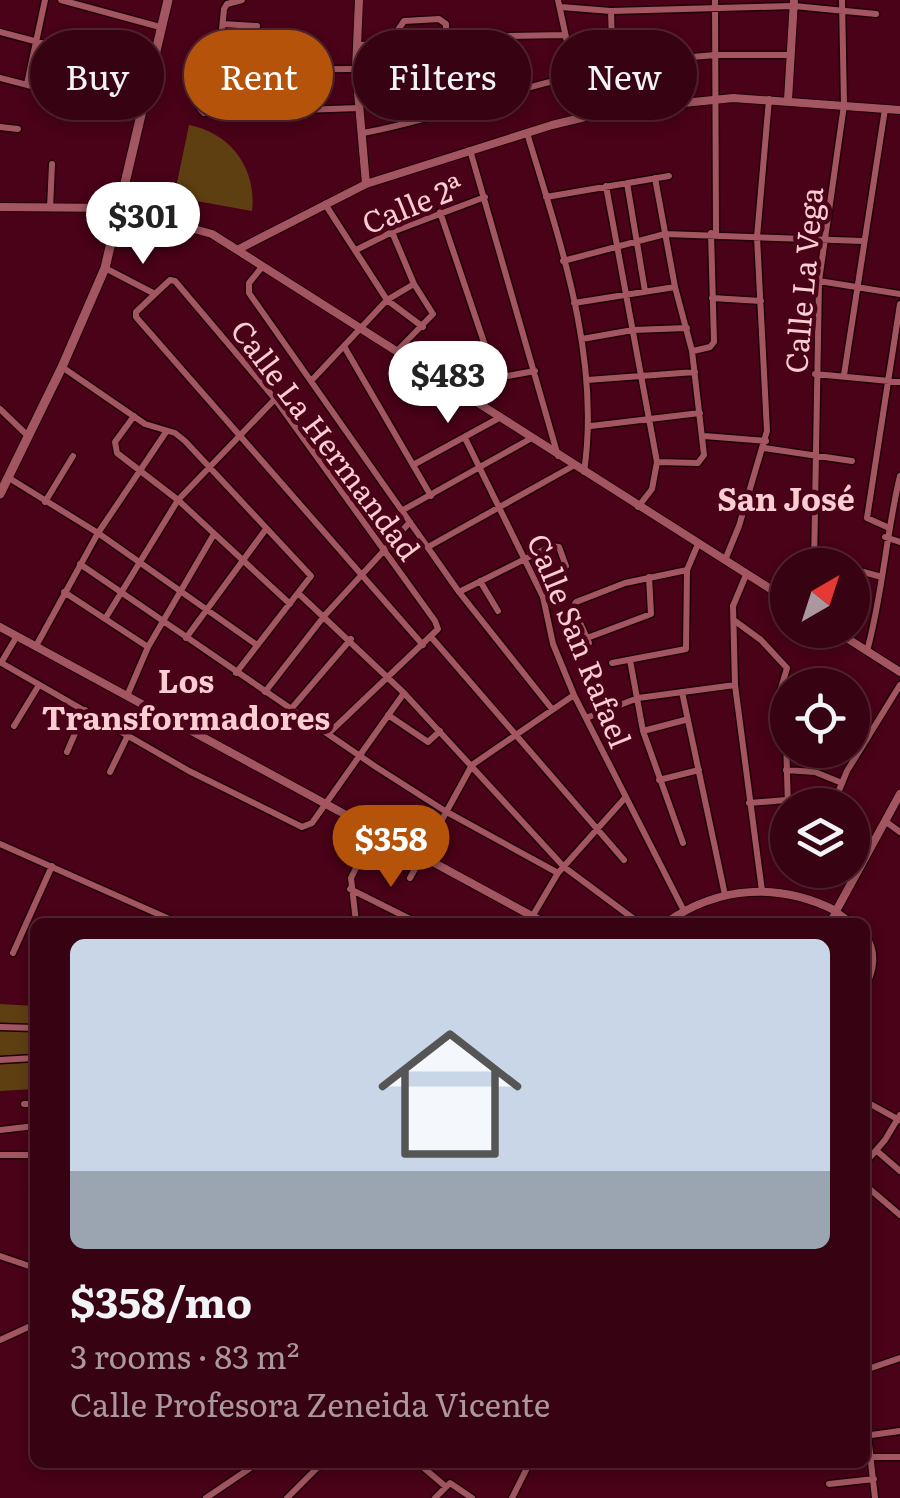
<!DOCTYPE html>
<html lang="en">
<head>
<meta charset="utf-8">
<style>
  :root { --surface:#370211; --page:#3e0c1a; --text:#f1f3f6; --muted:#aa979f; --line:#512431; --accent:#b45309 }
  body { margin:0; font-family:Literata,serif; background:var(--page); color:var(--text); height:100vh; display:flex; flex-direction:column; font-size:38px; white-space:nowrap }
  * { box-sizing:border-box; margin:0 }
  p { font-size:32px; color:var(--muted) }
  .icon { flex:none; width:55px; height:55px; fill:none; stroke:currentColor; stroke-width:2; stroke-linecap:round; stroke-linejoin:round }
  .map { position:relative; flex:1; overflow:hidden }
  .details { position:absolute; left:30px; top:918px; width:840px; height:550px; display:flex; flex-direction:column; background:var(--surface); border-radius:15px; box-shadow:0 5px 15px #0003,0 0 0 2px var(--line) }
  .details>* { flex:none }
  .guide { position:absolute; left:30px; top:30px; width:840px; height:90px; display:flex; gap:20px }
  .needle { width:65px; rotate:39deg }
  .controls { position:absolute; left:770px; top:548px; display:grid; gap:20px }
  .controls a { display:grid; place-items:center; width:100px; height:100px; border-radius:50%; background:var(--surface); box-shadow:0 5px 15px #0003,0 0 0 2px var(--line); font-size:50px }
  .price { position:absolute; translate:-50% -85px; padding:0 22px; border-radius:35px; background:#fff; color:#222; font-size:32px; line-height:65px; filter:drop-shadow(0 2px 5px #0008) }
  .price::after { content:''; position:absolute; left:50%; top:60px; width:30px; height:22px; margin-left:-15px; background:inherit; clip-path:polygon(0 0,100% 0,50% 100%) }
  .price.on { background:var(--accent); color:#fff }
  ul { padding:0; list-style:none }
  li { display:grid; align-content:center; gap:20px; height:530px; padding:0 40px }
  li+li { border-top:2px solid var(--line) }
  li span { display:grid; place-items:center; height:310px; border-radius:15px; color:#555 }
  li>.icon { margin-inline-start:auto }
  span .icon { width:180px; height:180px; fill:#fffc; stroke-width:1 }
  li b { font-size:42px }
  .chip { padding:0 35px; border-radius:45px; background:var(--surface); box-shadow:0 5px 15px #0003,0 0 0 2px var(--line); font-size:35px; line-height:90px }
  .chip.on { background:var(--accent); color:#fff }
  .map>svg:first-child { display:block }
  .green { fill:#5e3f11 }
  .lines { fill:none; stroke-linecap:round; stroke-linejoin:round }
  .minor-casing { stroke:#210107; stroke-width:9 }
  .tertiary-casing { stroke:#210107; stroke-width:10 }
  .secondary-casing { stroke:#210107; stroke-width:11 }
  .minor { stroke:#a35661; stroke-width:6 }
  .tertiary { stroke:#a35661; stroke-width:8 }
  .secondary { stroke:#a35661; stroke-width:9 }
  .labels { text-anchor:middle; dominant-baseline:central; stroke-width:9; stroke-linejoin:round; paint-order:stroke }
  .street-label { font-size:30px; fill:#f9cdd1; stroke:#490217 }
  .neighbourhood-label { font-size:32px; font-weight:bold; fill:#f9cdd1; stroke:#490217 }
</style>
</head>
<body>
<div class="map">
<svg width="900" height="1498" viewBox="0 0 900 1498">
  <rect width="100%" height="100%" fill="#490217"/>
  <!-- green -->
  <path class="green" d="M189 125C231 133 257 169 252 211L174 197Z
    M0 1004 35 1006V1089L0 1091Z"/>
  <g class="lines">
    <defs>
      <path id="minor" d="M61 0 160 27
        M558 0 583 116
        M715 0 716 233
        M561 7 611 11 794 6 876 14
        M611 11 614 110
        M223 24 257 26
        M0 32 72 51 80 58 72 91 66 95 0 78
        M448 37 565 35
        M358 45 399 44
        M612 64 715 55H790
        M218 69 224 9 227 4 242 0
        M356 69 202 70C192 80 193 104 204 113L360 108
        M447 83 508 82 525 86
        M27 84 45 0
        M403 124 398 30 404 21 439 19 446 24 447 113
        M0 127 18 129
        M363 133C448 117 526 82 612 69
        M527 133C560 242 601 358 584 472
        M470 150 558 456
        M655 178 675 287 692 351 704 455 698 463 657 462
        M627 183 645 291
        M606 186 657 462 652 489 638 507
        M546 197 669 176
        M325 204 387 300 423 327
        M50 208 52 164
        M440 212 494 372 502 377 535 371
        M392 232 414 284 433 314 396 352
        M356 250 392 232 485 197
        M563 261 665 234 863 241
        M262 267 249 283V293L459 592 552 709
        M105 268 155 294 170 280 175 281 275 399 435 621 438 629 329 733
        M819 281 900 294
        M155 294 136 312V317L423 645
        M712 298 761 301
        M574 303 675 287
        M582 339 633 330 687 328
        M345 348 431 496
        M693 351 710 347 714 342 711 233
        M62 367 145 424 175 433 185 441 311 576 236 673
        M815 374 900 382
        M844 375 885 109
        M312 380 387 300 414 284
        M587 380 695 372
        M0 409 28 436
        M134 416 115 442 117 453 178 500 290 604
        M591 426 700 413
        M704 436 766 441
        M465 438 543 597 553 644 574 695 684 911
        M764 448 852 461
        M413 465 499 418
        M9 478 98 533 257 645
        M45 502 73 456
        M403 510 530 439
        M887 527 867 518 900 304
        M885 537 900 542
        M428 547 573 466
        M816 559 837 565
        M725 560 739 526 767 431 757 237 769 99
        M80 564 376 767 445 811 558 873
        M814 565 819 281 844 105 842 0
        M852 569 882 577
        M746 575 733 606 735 685 762 891
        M480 581 498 611
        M64 592 148 647
        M459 592 551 546 559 547 566 566
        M298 593 404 693 564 867 638 922
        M105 619 178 500 275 399
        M735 621 761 640 787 668 779 695 786 738 788 808
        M186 638 266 529
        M432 638 624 860
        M587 638 651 614 649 577
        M589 643 573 607 576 602 625 583 687 570
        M36 646 98 533 166 432
        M867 651C883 593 886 534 900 476
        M630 660 643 731 683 843
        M0 662 189 771 302 827 312 823 404 693
        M1 663 17 636
        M612 663 686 649 687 570 698 544
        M265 692 325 615 410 522
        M682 692 725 895
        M127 696 148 647 214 534
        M291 709 351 639
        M388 715 428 742 440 731
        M586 718 638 698 735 685
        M14 726 39 685
        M643 731 685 720
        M67 752 85 710
        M786 770 815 772 842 783
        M110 772 128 735
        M659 780 699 770
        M749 803 786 800
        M833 805 847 771 900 685
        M885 821 900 832
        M0 844 176 922
        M410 878 472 765 574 695
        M350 889 416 922
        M356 922 351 878 374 832
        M529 922 558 873 624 799
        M829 922 836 911 851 922
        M865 934C878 952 874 970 865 988
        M13 953 52 866
        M0 1027 35 1028
        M0 1060 35 1058
        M865 1101 899 1120
        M24 1104H35
        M0 1130 35 1126
        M877 1151 900 1171
        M0 1155H35
        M865 1163 885 1140 900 1115
        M865 1185 900 1215
        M32 1190H35
        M0 1256 35 1268
        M0 1340 35 1324
        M865 1370 900 1358
        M865 1408 875 1498
        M871 1435 900 1431
        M872 1457H900
        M418 1463 445 1486
        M829 1484 874 1479
        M206 1498 259 1462
        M287 1498 323 1462
        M435 1498 450 1483 472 1498
        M512 1498 530 1462"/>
      <path id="tertiary" d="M359 0 356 69 366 184
        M788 100 794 0
        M0 207 119 208 212 234 788 600
        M239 249 366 184 552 125 614 110 733 98 900 110
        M0 627 543 922
        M834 630 900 672
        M667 922C719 886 779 882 836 911L900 794"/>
      <path id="secondary" d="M0 494 62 367 105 268 168 0"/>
    </defs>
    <!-- minor casing -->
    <use href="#minor" class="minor-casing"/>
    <!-- tertiary casing -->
    <use href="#tertiary" class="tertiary-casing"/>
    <!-- secondary casing -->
    <use href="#secondary" class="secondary-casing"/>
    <!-- minor -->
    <use href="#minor" class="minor"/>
    <!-- tertiary -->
    <use href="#tertiary" class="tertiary"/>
    <!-- secondary -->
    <use href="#secondary" class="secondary"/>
  </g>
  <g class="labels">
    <!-- street labels -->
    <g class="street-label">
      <text transform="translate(412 203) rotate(-22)">Calle 2ª</text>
      <text transform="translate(802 280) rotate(-85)">Calle La Vega</text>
      <text transform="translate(327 439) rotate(53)">Calle La Hermandad</text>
      <text transform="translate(581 640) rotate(68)">Calle San Rafael</text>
    </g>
    <!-- neighbourhood labels -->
    <g class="neighbourhood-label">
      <text x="786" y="497">San José</text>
      <text x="186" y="679">Los<tspan x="186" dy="37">Transformadores</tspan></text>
    </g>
  </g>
</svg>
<div class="controls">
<a><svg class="needle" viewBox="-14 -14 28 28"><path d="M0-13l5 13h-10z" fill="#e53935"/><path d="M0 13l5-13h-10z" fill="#aa979f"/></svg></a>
<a><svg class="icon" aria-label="locate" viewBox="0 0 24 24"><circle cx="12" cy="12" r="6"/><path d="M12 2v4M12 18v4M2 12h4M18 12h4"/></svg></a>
<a><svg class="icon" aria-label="layers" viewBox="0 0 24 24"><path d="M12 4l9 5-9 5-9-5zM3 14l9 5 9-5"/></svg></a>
</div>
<b class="price" style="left:143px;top:267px">$301</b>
<b class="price" style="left:448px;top:426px">$483</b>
<b class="price on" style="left:391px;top:890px">$358</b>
<div class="guide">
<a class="chip">Buy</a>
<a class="chip on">Rent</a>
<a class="chip">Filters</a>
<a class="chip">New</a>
</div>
<section class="details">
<ul>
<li><span style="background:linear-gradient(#c9d6e8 75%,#9aa5b1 0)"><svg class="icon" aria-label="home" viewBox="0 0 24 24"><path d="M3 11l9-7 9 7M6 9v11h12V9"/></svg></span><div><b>$358/mo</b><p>3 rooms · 83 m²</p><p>Calle Profesora Zeneida Vicente</p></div></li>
</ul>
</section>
</div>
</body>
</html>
